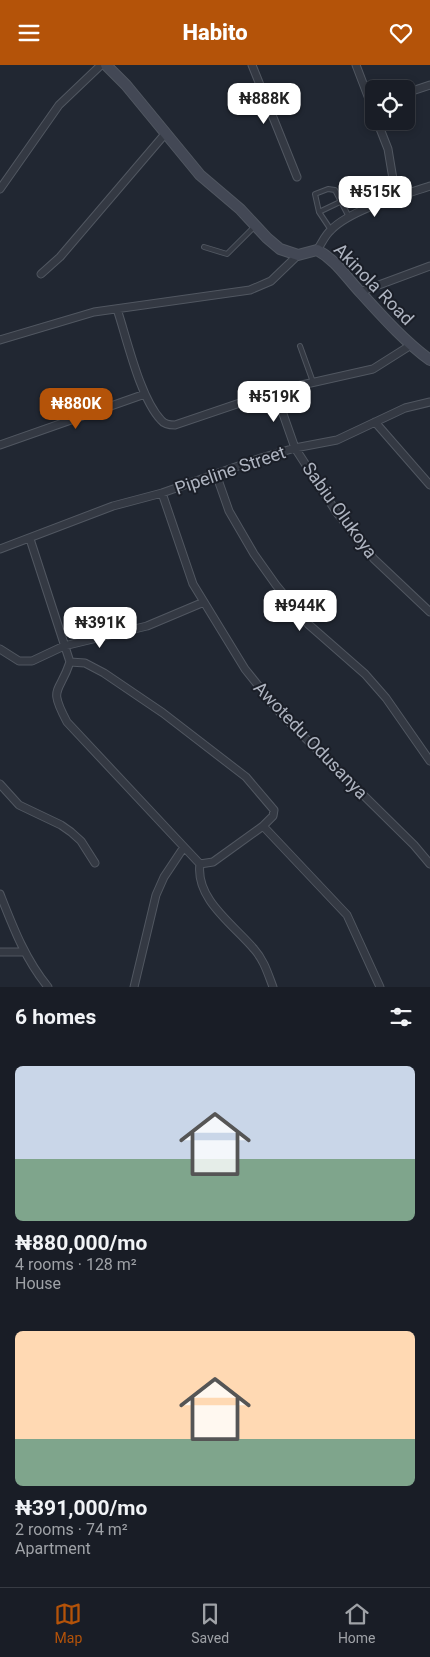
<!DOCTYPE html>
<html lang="en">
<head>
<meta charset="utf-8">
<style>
  :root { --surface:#191d26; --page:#22262e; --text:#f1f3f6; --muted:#9fa2a7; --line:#373b43; --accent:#b45309 }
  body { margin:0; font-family:Roboto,sans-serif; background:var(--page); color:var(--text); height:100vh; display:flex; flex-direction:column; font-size:19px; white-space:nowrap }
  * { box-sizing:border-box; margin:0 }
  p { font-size:16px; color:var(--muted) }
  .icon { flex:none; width:28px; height:28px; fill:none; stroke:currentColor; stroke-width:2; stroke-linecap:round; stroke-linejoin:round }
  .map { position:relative; height:922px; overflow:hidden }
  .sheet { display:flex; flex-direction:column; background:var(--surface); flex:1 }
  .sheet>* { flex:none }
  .tools { position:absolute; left:365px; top:15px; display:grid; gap:10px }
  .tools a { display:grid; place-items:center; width:50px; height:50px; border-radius:8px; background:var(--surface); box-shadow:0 2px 8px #0003,0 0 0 1px var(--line); font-size:25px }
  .price { position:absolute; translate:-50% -42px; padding:0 11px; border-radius:10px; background:#fff; color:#222; font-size:16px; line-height:32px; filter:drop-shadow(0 1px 2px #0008) }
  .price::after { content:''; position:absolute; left:50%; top:30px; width:15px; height:11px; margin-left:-8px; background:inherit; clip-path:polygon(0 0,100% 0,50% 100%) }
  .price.current { background:var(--accent); color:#fff }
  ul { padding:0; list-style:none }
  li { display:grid; align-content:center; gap:10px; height:265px; padding:0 15px }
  li span { display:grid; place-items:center; height:155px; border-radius:8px; color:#555 }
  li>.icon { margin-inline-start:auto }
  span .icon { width:90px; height:90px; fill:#fffc; stroke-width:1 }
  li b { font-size:21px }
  h2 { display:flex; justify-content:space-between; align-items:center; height:60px; padding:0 15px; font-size:21px }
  header { display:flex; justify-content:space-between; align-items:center; height:65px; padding:0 15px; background:var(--accent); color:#fff; font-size:22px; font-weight:800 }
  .dock { display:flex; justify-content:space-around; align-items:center; height:70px; border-top:1px solid var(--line); background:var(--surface); font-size:14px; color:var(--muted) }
  .dock a { display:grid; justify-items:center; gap:2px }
  .dock .current { color:var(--accent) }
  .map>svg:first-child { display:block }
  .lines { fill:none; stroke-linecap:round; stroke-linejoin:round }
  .lane-casing { stroke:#515761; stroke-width:6 }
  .street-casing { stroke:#515761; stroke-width:9 }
  .secondary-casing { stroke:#515761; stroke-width:12 }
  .lane { stroke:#343943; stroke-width:4 }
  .street { stroke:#343943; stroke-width:7 }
  .secondary { stroke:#434855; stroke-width:10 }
  .labels { text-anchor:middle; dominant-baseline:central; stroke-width:4; stroke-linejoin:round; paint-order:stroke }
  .street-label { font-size:18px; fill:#aeb4c0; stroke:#1a1e27 }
</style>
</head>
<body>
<header><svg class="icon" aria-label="menu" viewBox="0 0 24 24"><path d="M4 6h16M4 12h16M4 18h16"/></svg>Habito<svg class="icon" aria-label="heart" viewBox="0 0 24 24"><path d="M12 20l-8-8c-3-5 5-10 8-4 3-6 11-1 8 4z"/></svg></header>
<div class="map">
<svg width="430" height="922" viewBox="0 0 430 922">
  <rect width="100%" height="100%" fill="#212732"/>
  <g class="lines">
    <defs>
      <path id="lane" d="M319 147 340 137
        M331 165 319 147 315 129 328 124 335 125 349 152
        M204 182 227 189 254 162
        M300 281 313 317"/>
      <path id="street" d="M252 0 297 112
        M356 0 374 47
        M406 28 430 20
        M377 56 388 84 396 132
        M0 124 59 40 101 0
        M317 185C322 178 325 170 331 165 350 145 403 130 430 121
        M41 209 60 192 165 69
        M360 227 430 201
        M117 244C127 274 140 333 161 355 164 359 170 360 175 360L275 326 373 304 411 280
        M0 275 94 247 250 225 271 216 298 190
        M275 326 295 383 337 448 374 494 430 547
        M375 357 430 420
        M0 380 145 329
        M216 409 229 446 254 489 276 520 308 559 365 609 386 633 430 696
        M162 428 193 519 245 604 281 649 414 780 430 799
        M30 474 70 597C59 630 48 621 67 657L184 782 164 812 156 830 134 922
        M0 484 113 441 162 428 261 393 295 383 337 375 405 343 430 337
        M0 584 19 596H32L64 581 147 561 204 537
        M70 597 85 598 104 608 163 648 246 712 274 745 273 751 263 761 347 850 380 922
        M0 719 19 740 61 760 71 767 81 776 95 798
        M184 782 200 799C195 834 234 860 254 884 264 895 268 909 273 922
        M200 799 213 797 263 761
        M0 829C13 862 25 894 48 922
        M0 887H24"/>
      <path id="secondary" d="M106 0 126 20 200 110 240 144 267 173 280 184 298 190 317 185C336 195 346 212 361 228 382 251 404 276 430 295"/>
    </defs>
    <!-- lane casing -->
    <use href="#lane" class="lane-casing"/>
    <!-- street casing -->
    <use href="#street" class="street-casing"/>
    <!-- secondary casing -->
    <use href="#secondary" class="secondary-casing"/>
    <!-- lane -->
    <use href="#lane" class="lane"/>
    <!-- street -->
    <use href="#street" class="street"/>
    <!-- secondary -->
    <use href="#secondary" class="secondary"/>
  </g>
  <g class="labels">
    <!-- street labels -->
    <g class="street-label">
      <text transform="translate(374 219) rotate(46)">Akinola Road</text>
      <text transform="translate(230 405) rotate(-19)">Pipeline Street</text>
      <text transform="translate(340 445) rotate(54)">Sabiu Olukoya</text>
      <text transform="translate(311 675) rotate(46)">Awotedu Odusanya</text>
    </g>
  </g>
</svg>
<div class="tools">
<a><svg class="icon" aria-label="locate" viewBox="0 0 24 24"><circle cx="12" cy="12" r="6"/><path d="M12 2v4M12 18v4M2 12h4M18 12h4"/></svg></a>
</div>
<b class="price" style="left:264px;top:60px">₦888K</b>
<b class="price" style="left:375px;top:153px">₦515K</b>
<b class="price" style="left:274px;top:358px">₦519K</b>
<b class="price current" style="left:76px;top:365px">₦880K</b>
<b class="price" style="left:300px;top:567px">₦944K</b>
<b class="price" style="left:100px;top:584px">₦391K</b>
</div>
<section class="sheet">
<h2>6 homes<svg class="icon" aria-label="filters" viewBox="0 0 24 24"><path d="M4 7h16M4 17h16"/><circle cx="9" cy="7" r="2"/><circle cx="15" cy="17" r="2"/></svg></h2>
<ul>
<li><span style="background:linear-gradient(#c9d6e8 60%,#7fa58c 0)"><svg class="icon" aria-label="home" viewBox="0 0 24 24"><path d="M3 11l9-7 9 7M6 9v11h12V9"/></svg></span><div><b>₦880,000/mo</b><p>4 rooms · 128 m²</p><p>House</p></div></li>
<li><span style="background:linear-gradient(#ffd9b3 70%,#7fa58c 0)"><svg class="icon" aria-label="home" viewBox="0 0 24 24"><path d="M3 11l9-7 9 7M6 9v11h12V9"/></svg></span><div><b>₦391,000/mo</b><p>2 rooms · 74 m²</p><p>Apartment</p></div></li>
</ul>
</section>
<nav class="dock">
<a class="current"><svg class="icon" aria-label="map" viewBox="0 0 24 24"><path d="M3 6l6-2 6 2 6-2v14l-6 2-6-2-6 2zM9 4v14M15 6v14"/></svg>Map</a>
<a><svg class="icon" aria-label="saved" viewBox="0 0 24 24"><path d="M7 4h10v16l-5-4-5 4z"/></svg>Saved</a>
<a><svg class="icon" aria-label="home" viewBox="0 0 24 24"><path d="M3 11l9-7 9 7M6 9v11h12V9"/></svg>Home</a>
</nav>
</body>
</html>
